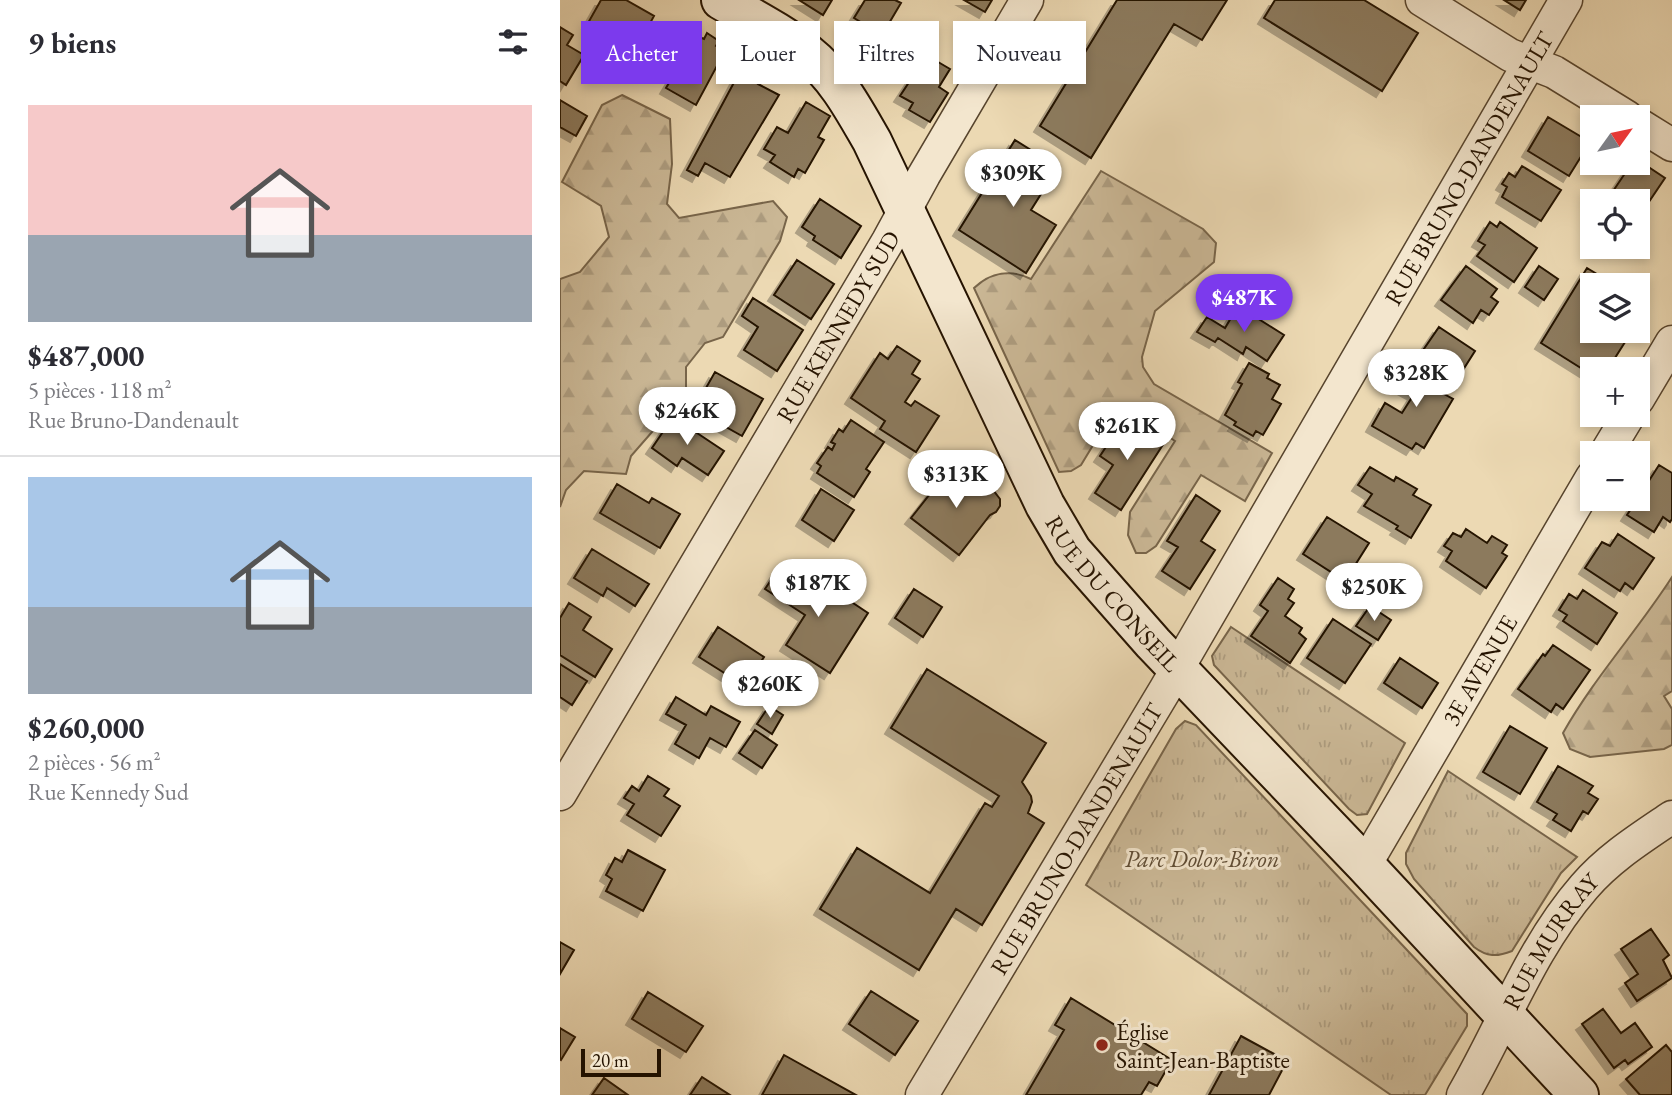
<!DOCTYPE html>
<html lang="fr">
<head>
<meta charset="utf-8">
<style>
  :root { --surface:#fff; --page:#f7f7f7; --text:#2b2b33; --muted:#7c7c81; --line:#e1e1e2; --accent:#7c3aed }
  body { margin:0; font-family:"EB Garamond",serif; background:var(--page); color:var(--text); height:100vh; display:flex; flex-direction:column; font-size:26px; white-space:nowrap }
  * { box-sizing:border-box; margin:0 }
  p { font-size:23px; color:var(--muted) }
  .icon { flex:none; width:38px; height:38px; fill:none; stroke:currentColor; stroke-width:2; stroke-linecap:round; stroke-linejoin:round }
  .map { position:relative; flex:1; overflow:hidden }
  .side { display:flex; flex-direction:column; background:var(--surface); width:560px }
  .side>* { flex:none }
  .banner { position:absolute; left:21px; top:21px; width:665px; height:63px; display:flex; gap:14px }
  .needle { width:46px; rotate:57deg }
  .tools { position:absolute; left:1020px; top:105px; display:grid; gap:14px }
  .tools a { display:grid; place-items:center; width:70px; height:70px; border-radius:0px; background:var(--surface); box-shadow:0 4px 10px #0003; font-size:35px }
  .scale { position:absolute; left:21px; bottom:18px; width:80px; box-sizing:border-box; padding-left:7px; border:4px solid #251300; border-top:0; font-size:19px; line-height:24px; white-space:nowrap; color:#251300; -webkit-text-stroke:5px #f3e6ce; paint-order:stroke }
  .price { position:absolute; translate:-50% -60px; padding:0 16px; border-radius:24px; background:#fff; color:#222; font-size:23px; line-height:46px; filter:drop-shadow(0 2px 4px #0008) }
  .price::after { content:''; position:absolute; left:50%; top:42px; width:21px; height:16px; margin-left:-10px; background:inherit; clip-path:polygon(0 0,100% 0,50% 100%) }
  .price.current { background:var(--accent); color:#fff }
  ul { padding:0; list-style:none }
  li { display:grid; align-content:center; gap:14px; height:371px; padding:0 28px }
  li+li { border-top:2px solid var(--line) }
  li span { display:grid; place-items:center; height:217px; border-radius:0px; color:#555 }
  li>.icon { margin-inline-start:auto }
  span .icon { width:126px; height:126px; fill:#fffc; stroke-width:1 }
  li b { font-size:30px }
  h2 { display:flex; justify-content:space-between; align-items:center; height:84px; padding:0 28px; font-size:30px }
  .pill { padding:0 24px; border-radius:0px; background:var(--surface); box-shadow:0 4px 10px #0003; font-size:24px; line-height:63px }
  .pill.current { background:var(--accent); color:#fff }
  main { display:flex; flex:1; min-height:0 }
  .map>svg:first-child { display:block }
  .grass { fill:url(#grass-tufts); stroke:#78654a; stroke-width:2 }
  .forest { fill:url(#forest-firs); stroke:#78654a; stroke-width:2 }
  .building { fill:#8c7a5d; stroke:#251300; stroke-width:2; filter:url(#shadow) }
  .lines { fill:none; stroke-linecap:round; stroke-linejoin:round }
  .street-casing { stroke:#57442d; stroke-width:35 }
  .secondary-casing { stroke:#251300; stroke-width:42 }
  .street { stroke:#f3e6ce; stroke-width:32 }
  .secondary { stroke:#f3e6ce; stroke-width:38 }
  .poi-dot { fill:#8f2418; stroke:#f3e6ce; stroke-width:2.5 }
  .labels { text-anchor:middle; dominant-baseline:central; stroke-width:6; stroke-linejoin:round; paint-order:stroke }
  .street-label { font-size:24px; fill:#251300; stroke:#f3e6ce }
  .park-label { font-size:24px; font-style:italic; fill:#5f4c34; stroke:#f3e6ce }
  .poi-label { font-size:24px; fill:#251300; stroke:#f3e6ce; text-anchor:start }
</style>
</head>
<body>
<main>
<section class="side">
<h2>9 biens<svg class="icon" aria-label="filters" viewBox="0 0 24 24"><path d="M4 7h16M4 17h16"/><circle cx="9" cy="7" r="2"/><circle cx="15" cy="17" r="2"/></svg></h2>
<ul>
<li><span style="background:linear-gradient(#f6c9c9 60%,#9aa5b1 0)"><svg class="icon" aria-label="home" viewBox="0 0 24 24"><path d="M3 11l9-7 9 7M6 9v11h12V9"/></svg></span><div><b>$487,000</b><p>5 pièces · 118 m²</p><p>Rue Bruno-Dandenault</p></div></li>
<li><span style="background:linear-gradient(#a9c7e8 60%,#9aa5b1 0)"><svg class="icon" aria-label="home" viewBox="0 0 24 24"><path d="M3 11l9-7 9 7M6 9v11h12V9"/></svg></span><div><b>$260,000</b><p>2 pièces · 56 m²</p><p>Rue Kennedy Sud</p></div></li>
</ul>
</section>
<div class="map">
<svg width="1112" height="1095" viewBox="0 0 1112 1095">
  <defs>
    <pattern id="grass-tufts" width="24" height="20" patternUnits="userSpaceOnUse" patternTransform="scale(1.75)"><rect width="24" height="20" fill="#cab795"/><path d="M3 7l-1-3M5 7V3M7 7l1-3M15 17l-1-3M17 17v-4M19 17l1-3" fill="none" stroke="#ad9c7f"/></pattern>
    <pattern id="forest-firs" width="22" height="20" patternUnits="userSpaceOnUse" patternTransform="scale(1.75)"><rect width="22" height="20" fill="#cab795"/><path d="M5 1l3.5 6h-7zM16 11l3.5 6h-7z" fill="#ad9c7f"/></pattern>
    <filter id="shadow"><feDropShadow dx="-6" dy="6" stdDeviation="0" flood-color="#0004"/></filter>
  </defs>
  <rect width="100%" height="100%" fill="#ecd9b3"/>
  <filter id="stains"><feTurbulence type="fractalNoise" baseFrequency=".00286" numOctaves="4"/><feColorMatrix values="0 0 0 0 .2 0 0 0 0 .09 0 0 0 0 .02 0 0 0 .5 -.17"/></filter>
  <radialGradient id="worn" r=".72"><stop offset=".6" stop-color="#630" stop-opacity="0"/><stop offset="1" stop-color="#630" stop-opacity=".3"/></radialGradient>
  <!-- grass -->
  <path class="grass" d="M671 627 845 743 807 814 797 815 789 809 654 665 652 656Z
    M625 721 636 725 907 1014V1026L865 1095H831L526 885 616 729Z
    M888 771 1017 857 1001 873 952 951C937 957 927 957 914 947L854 879 846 864V853Z"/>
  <!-- forest -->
  <path class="forest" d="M62 95 110 119 112 164 107 204 119 218 213 201 227 217 220 241 163 337 145 343 126 367V393L71 456 66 474 24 471 6 490 0 507V279L20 272 49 237 41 206 2 182 42 105Z
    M541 171 643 229 656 243 654 262 595 311 582 357 583 367 594 384 712 453 685 501 641 475 596 546 586 553H576L568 535 570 512 615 441 558 404 521 465 511 471 499 472 414 288C431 272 451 269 471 279Z
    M1112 577V691L1104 696 1112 709V745L1104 749 1030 757 1010 749 1003 733C1034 678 1078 630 1112 577Z"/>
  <!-- building -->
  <path class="building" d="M41 0H66L94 16 76 49 68 45 64 51 35 35 39 29 28 23Z
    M239 0H272L263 15Z
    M305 0H335L341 3 322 35 294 18Z
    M404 0H432L425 12Z
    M557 0H667L642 40 614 24 531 158 480 126Z
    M715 0H804L858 33 822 91 704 18Z
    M944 0H966L960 10Z
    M0 27 13 35 7 45 24 55 6 85 0 81Z
    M147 33 159 41 156 46 165 51 136 105 106 88 137 36 144 39Z
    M356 49 390 69 379 87 388 93 370 122 349 110 353 103 340 96 355 73 346 67Z
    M185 62 204 73 198 84 219 95 170 177 145 163 138 176 127 170Z
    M0 100 27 116 16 136 0 127Z
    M246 102 270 116 258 137 264 140 245 173 238 169 234 177 210 162 215 155 204 149 217 127 228 133Z
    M988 117 1030 142 1009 176 968 151Z
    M455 140 498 167 471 210 496 225 466 273 399 230Z
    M1078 160 1105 178 1078 218V201L1047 200 1072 163H1078Z
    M962 166 1001 190 981 221 942 197 947 187 942 184 949 173 955 177Z
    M260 199 301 226 281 258 253 240 255 236 242 227Z
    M930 222 937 227 940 222 977 248 954 282 917 256 925 245 918 241Z
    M237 260 274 284 251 319 214 295Z
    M906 266 937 289 931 297 938 302 929 315 921 310 913 323 881 300Z
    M979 266 998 279 984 300 965 287Z
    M1027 268 1055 285H1032V331H1072L1048 369H1032V375L981 343Z
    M193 298 243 330 217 371 184 350 198 327 182 316Z
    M1078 300 1088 306 1078 321Z
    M678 306 724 335 707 361 686 347 683 354 658 338 655 342 637 332 647 317 665 328Z
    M879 327 915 351 894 384 857 359Z
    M337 346 360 361 352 374 360 379 345 402 351 406 355 401 379 416 356 452 320 429 325 421 291 398 320 353 328 359Z
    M849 362 889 386 884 394 893 399 864 448 856 443 852 449 812 426 825 403 842 413 854 394 836 384Z
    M689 363 709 374 707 378 720 385 712 399 721 404 703 435 696 431 693 436 674 425 676 422 665 415 682 384 678 382Z
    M155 372 203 399 182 436 134 409Z
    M113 417 164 451 148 475 122 458 117 466 92 448Z
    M565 418 604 443 561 510 535 493 553 465 540 456Z
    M291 420 324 442 306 469 310 472 294 497 257 473 261 466 257 463 268 447 272 450 275 444 271 442 279 429 283 432Z
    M1099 465 1112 473V519L1110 522 1103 517 1094 532 1067 515Z
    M392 466 422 490H433L440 499V506L436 512 430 515 399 555 351 518Z
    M810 467 834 481 836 477 857 489 853 495 871 505 851 538 836 529 838 526 804 506 812 494 798 485Z
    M57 484 89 503 92 498 120 514 100 548 40 513Z
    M261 489 294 510 274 541 242 520Z
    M636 495 660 511 641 541 655 550 630 589 602 571 618 547 607 541Z
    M767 517 809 543 785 581 743 554Z
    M906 529 927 543 932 536 947 545 942 553 947 556 926 588 886 561 892 551 884 546 893 533 901 537Z
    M1058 534 1094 558 1073 589 1065 583 1060 591 1025 568 1042 542 1050 546Z
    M32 549 89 584 75 606 47 588 43 596 14 578Z
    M221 565 269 596 272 589 308 613 270 673 226 645 245 615 205 589Z
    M718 578 734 589 728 599 734 603 725 616 742 628 739 633 746 639 730 663 691 636 708 611 700 605Z
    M354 589 382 607 363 637 335 618Z
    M1023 590 1057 613 1037 644 1003 621 1007 615 999 610 1009 594 1017 599Z
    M9 603 31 617 23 630 52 649 35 677 0 655V618Z
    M810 606 831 620 818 640 796 626Z
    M773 619 811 644 785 683 747 658Z
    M158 627 204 657 185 686 139 657Z
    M993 645 1030 670 1003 709 996 704 991 712 958 689 983 654 985 656Z
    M840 658 878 683 862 708 824 683Z
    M0 664 27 681 12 705 0 697Z
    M367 669 486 743 462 782 471 796 472 802 468 813 484 823 422 925 396 909 359 970 260 909 297 848 370 893 425 803 432 807 439 796 331 728Z
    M116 697 146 715 151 706 180 722 166 747 150 738 139 758 115 744 126 725 106 714Z
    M209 706 223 715 212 734 197 724Z
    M950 726 987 748 960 794 923 772Z
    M195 730 217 745 202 768 179 753Z
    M998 766 1033 786 1028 793 1038 799 1028 814 1023 811 1011 831 993 820 997 814 977 802Z
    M88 776 109 789 104 796 120 806 101 836 67 815 74 804 64 798 72 786 79 791Z
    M68 850 105 870 83 911 46 891 52 879 46 875 55 858 62 862Z
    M1091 929 1109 955 1103 960 1112 978 1077 1001 1065 983 1078 974 1061 949Z
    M0 942 14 950 0 974Z
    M311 991 358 1021 335 1055 289 1024Z
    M88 992 143 1026 126 1052 72 1019Z
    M511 998 612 1060 597 1086 589 1082 581 1095H466L504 1030 495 1025Z
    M1043 1009 1061 1033 1075 1023 1092 1047 1068 1064 1065 1060 1054 1068 1022 1024Z
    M0 1028 15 1037 1 1060 0 1059Z
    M681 1036 727 1061 709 1095H649Z
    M1106 1045 1112 1052V1095H1080L1066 1079Z
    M224 1055 296 1095H202Z
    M142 1077 170 1095H130Z
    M44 1078 68 1095H32Z"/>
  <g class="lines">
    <defs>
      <g id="street">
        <path d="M862 0 950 55 994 72 1067 117"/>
        <path d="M1078 124 1112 145"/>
        <path d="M1078 399 1112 342"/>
        <path d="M1046 453 1069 415"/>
        <path id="s1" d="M0 794 328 241 364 175 467 0"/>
        <path id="s2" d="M805 865 1032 477"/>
        <path id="s3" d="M362 1095 605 690 1006 0"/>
        <path id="s4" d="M903 1095C943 1026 971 948 1024 887 1049 858 1081 838 1112 817"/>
      </g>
      <g id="secondary">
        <path id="s5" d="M161 0C190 17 222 33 248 54 277 77 294 110 312 141L485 505 512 551 593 643 805 865 1019 1095"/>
      </g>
    </defs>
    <!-- street casing -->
    <use href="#street" class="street-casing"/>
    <!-- secondary casing -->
    <use href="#secondary" class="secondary-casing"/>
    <!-- street -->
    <use href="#street" class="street"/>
    <!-- secondary -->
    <use href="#secondary" class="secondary"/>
  </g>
  <!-- markers -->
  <circle class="poi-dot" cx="542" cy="1045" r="7"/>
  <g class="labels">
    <!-- street labels -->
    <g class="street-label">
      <text stroke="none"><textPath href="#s3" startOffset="1076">RUE BRUNO-DANDENAULT</textPath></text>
      <text stroke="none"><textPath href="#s1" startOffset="544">RUE KENNEDY SUD</textPath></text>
      <text stroke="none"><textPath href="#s5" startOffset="726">RUE DU CONSEIL</textPath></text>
      <text stroke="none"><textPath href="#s2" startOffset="226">3E AVENUE</textPath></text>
      <text stroke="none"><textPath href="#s3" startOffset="299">RUE BRUNO-DANDENAULT</textPath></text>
      <text stroke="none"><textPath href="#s4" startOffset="177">RUE MURRAY</textPath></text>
    </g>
    <!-- park labels -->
    <g class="park-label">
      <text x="642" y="858">Parc Dolor-Biron</text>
    </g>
    <!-- poi labels -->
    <g class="poi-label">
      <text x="556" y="1031">Église<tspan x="556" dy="28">Saint-Jean-Baptiste</tspan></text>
    </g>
  </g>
  <rect width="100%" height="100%" filter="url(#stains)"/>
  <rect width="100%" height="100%" fill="url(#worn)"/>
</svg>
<div class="tools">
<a><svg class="needle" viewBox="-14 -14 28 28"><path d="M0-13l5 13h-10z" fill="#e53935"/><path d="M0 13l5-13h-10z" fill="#7c7c81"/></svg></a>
<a><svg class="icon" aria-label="locate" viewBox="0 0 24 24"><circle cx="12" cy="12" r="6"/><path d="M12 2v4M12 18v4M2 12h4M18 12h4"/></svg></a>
<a><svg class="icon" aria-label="layers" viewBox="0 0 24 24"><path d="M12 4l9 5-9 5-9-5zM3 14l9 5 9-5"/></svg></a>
<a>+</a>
<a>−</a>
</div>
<div class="scale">20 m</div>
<b class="price" style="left:453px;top:209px">$309K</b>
<b class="price current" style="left:684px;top:334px">$487K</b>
<b class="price" style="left:856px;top:409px">$328K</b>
<b class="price" style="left:127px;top:447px">$246K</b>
<b class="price" style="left:567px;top:462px">$261K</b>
<b class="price" style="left:396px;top:510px">$313K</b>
<b class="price" style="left:258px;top:619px">$187K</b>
<b class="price" style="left:814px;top:623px">$250K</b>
<b class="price" style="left:210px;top:720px">$260K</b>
<div class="banner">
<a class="pill current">Acheter</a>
<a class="pill">Louer</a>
<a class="pill">Filtres</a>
<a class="pill">Nouveau</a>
</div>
</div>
</main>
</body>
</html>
